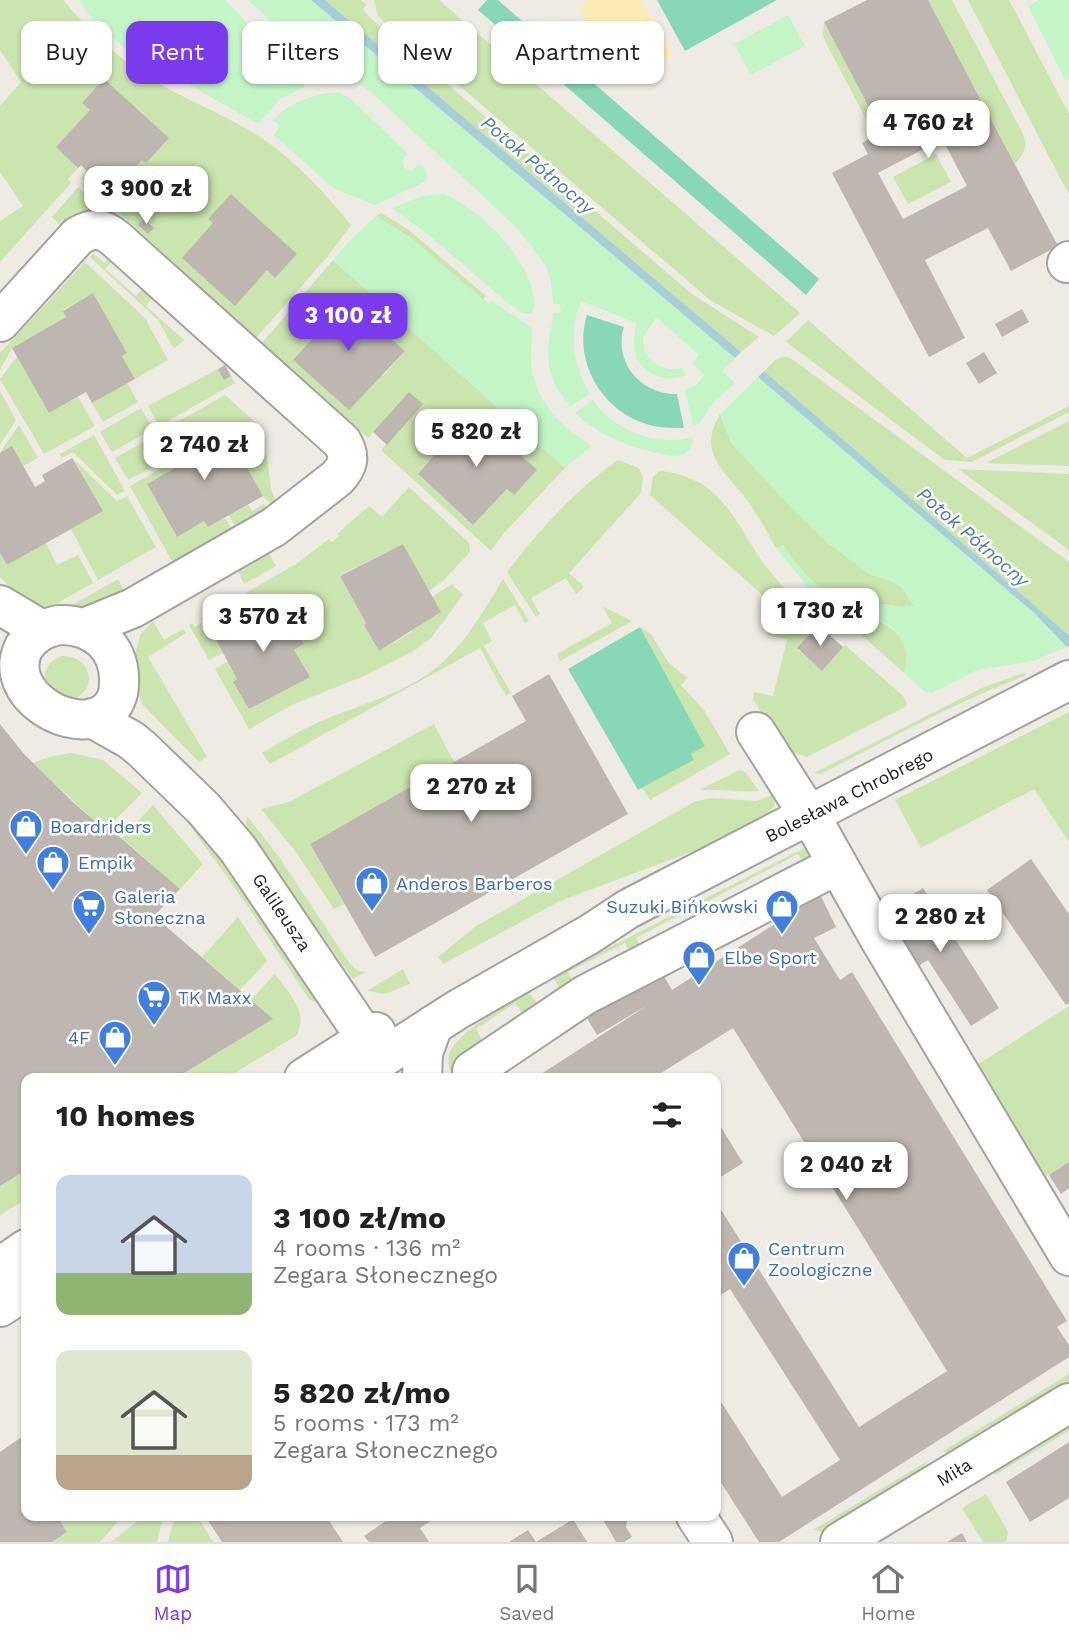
<!DOCTYPE html>
<html lang="en">
<head>
<meta charset="utf-8">
<style>
  :root { --surface:#fff; --page:#f6f6f6; --text:#222; --muted:#767676; --line:#e0e0e0; --accent:#7c3aed }
  body { margin:0; font-family:"Work Sans",sans-serif; background:var(--page); color:var(--text); height:100vh; display:flex; flex-direction:column; font-size:26px; white-space:nowrap }
  * { box-sizing:border-box; margin:0 }
  p { font-size:23px; color:var(--muted) }
  .icon { flex:none; width:38px; height:38px; fill:none; stroke:currentColor; stroke-width:2; stroke-linecap:round; stroke-linejoin:round }
  .map { position:relative; flex:1; overflow:hidden }
  .sheet { position:absolute; left:21px; top:1073px; width:700px; height:448px; display:flex; flex-direction:column; background:var(--surface); border-radius:14px; box-shadow:0 2px 5px #0004 }
  .sheet>* { flex:none }
  .banner { position:absolute; left:21px; top:21px; width:700px; height:63px; display:flex; gap:14px }
  .price { position:absolute; translate:-50% -60px; padding:0 16px; border-radius:14px; background:#fff; color:#222; font-size:23px; line-height:46px; filter:drop-shadow(0 2px 4px #0008) }
  .price::after { content:''; position:absolute; left:50%; top:42px; width:21px; height:16px; margin-left:-10px; background:inherit; clip-path:polygon(0 0,100% 0,50% 100%) }
  .price.selected { background:var(--accent); color:#fff }
  ul { padding:0; list-style:none }
  li { display:flex; align-items:center; gap:21px; height:175px; padding:0 35px }
  li span { display:grid; place-items:center; flex:none; width:196px; height:140px; border-radius:14px; color:#555 }
  li>.icon { margin-inline-start:auto }
  span .icon { width:84px; height:84px; fill:#fffc; stroke-width:1 }
  li b { font-size:30px }
  h2 { display:flex; justify-content:space-between; align-items:center; height:84px; padding:0 35px; font-size:30px }
  .chip { padding:0 24px; border-radius:14px; background:var(--surface); box-shadow:0 2px 5px #0004; font-size:24px; line-height:63px }
  .chip.selected { background:var(--accent); color:#fff }
  .menu { display:flex; justify-content:space-around; align-items:center; height:98px; border-top:2px solid var(--line); background:var(--surface); font-size:19px; color:var(--muted) }
  .menu a { display:grid; justify-items:center; gap:4px }
  .menu .selected { color:var(--accent) }
  .map>svg:first-child { display:block }
  .grass { fill:#cae5ae; fill-rule:evenodd }
  .sand { fill:#faebb7 }
  .park { fill:#c4f5c7 }
  .pitch { fill:#88d8b7 }
  .water { fill:#a8cfd9 }
  .building { fill:#beb7b1; fill-rule:evenodd }
  .lines { fill:none; stroke-linecap:round; stroke-linejoin:round }
  .minor-casing { stroke:#a2a2a2; stroke-width:42 }
  .minor { stroke:#fff; stroke-width:38 }
  .labels { text-anchor:middle; dominant-baseline:central; stroke-width:5; stroke-linejoin:round; paint-order:stroke }
  .street-label { font-size:18px; fill:#1e1e1e; stroke:#fff }
  .shop-label { font-size:18px; fill:#366cbe; stroke:#fff; text-anchor:start }
  .water-label { font-size:19px; font-style:italic; fill:#4e79a0; stroke:#fff }
</style>
</head>
<body>
<div class="map">
<svg width="1069" height="1542" viewBox="0 0 1069 1542">
  <rect width="100%" height="100%" fill="#eeebe5"/>
  <!-- grass -->
  <path class="grass" d="M0 0H63C94 36 127 67 169 89 200 106 233 119 263 139 297 162 325 193 351 225L328 256 256 338 81 178 87 171 81 165 68 179 71 183 0 262V221L23 206 0 172V106L21 82 0 50Z
    M325 0H361L366 4 363 10 373 20 693 295 759 337 741 352Z
    M374 0H439L800 313 774 336 710 300 378 16Z
    M928 0H952L1023 134C1028 148 1024 153 1015 164Z
    M968 0H1009L1069 114V195Z
    M824 22 882 132 875 136 826 43 823 35Z
    M936 154 951 182 908 204 893 177Z
    M78 187 108 215C89 205 79 217 66 230L52 217Z
    M381 213 409 230 486 296 483 300 411 238 376 216Z
    M94 254 104 263 108 258 112 261 105 269 136 296 148 282 158 291 146 306 184 340 174 349 158 320 90 257Z
    M333 260 565 468 503 534 491 551 381 450 422 404 409 392 368 438 262 343ZM342 295 405 351 383 376 294 360 325 325 320 320ZM472 411 536 471 514 495 507 489 473 525 418 474Z
    M85 262 145 318 168 360 135 379 122 356 127 353 93 294 63 310 66 317 12 348 0 370V353Z
    M808 320 967 458 1069 406V412L972 462 945 460 786 342Z
    M17 357 49 413 78 397 95 426 44 454 0 379Z
    M782 357H789L1069 562V636L764 371 775 360Z
    M218 369 231 376 235 383 159 426 148 406Z
    M127 383 138 402 103 422 92 403Z
    M0 391 16 420 0 445Z
    M225 395 255 422 258 430 267 457 271 488 276 504 272 505 263 496 231 441 226 443 214 422 170 447 162 431Z
    M141 408 153 429 112 452 100 432Z
    M720 414 732 444 829 544 871 575 891 581 902 588 914 606 904 607C882 604 855 602 834 594 813 587 795 563 783 545L776 548C766 530 756 511 744 496 721 468 698 451 720 414Z
    M1069 421V466L986 463Z
    M19 425 38 458 23 466 0 453Z
    M94 435 125 491 117 495 73 452 62 458 60 454Z
    M156 435 169 458 128 480 115 458Z
    M72 458 117 501 127 496 156 547 98 580 71 529 102 511Z
    M177 460 180 465 147 484 176 536 204 521 208 527 225 518 232 529 173 563 130 486Z
    M618 460 639 468 643 477 641 493 569 573 584 587 576 594 566 578 531 598 540 614 536 617 507 572C539 530 575 490 618 460Z
    M958 469 1069 474V550Z
    M660 471C724 477 735 525 767 568 783 588 801 605 820 622L797 649 822 670 845 645 903 696 907 704 905 707 807 757 795 753 789 757 753 699 754 692 773 696 787 640 768 635V628L764 623 777 608 650 495 653 477Z
    M409 487 469 543 470 552 445 579 429 591 403 544 340 575 366 623 365 625 379 651 412 632 411 629 441 612 432 597 452 584 463 595 431 638 412 652 364 676 294 704 249 729 215 669 228 661 237 679 233 682 249 709 309 677 294 650 304 644 292 623 289 624 275 600 214 636 223 653 209 660 189 625 192 623 195 627 203 622 201 619 296 564 329 539 332 542 339 536 337 534 369 506 382 517Z
    M264 504 268 510 236 528 229 515 248 505 252 511Z
    M46 543 57 565 78 555 93 583 49 608C28 606 14 590 0 577V553L7 565Z
    M265 547 276 566 244 584 235 565Z
    M118 579 124 590C106 601 92 610 69 607Z
    M503 579 529 621 525 623 515 605 483 623 492 641 484 646 511 693 506 696 480 648 270 764 262 753C281 742 299 731 319 722 360 704 410 693 444 661 469 638 485 608 503 579Z
    M602 606 632 621 560 661 557 654 612 623Z
    M863 617C890 620 915 643 904 673L846 621Z
    M153 621 164 640 183 629 186 633 148 657 207 757 199 762 142 704 137 688 135 655 140 635Z
    M640 627 651 634 668 662 687 678 681 685 704 710 730 754 650 800 642 788 694 760 691 754 705 746Z
    M62 656C94 655 99 694 68 701L45 685C43 671 48 661 62 656Z
    M1024 673 1027 675C956 702 889 739 821 774L814 773 984 687Z
    M1069 712V842L1034 789 921 848 895 800Z
    M434 724 454 762 310 844 344 904 334 909 295 851 261 809 289 802Z
    M72 753 103 760 142 793 108 827 101 820 97 823 33 763 49 757Z
    M740 770 746 773 759 791C739 793 720 789 699 790Z
    M777 793 774 806 762 820 699 849 560 901 443 964 438 957 476 926 694 802 712 798 757 801Z
    M153 805 203 864 180 889 122 838Z
    M181 813 231 873 317 1000 314 1002 309 999 244 901Z
    M247 816 279 857 350 964 358 971 365 972 353 979 246 828Z
    M818 841 807 871 798 854 697 907 704 920 697 925 689 910 636 938 643 952 633 958 625 943 568 972 576 989 563 995 554 979 553 976Z
    M238 917 267 961 240 990 202 957Z
    M403 969 410 984 385 994 367 991Z
    M275 974C288 992 310 1013 296 1036L226 1078H176L272 1019 251 1000Z
    M528 991 538 1004 525 1017 515 1003 476 1029 485 1044 480 1052 451 1072C449 1067 448 1061 449 1055 454 1034 509 1002 528 991Z
    M1069 1006V1164L1044 1177 977 1065Z
    M26 1170V1199L0 1215V1186Z
    M1069 1374V1387L952 1455 943 1451Z
    M1069 1417V1431L995 1475 991 1469Z
    M926 1462 924 1473 829 1533 813 1530Z
    M986 1494 1006 1528 1008 1533 1006 1542H983L962 1508Z
    M65 1516H123L100 1542H52L67 1532 59 1519Z
    M144 1516H163L157 1542H111Z
    M175 1516H197L213 1542H168Z"/>
  <!-- sand -->
  <path class="sand" d="M590 0H642L673 56 622 85 578 7Z"/>
  <!-- park -->
  <path class="park" d="M79 0H225L280 57 304 77 306 82 303 88 280 99 258 124 135 54 133 56 89 15Z
    M248 0H311L735 358 722 371 735 383 712 404 700 423 693 426 685 390 697 384 705 375 692 363 699 355 656 317 643 338C643 360 661 373 683 368L686 375C666 384 640 374 635 352 633 343 635 332 636 323L581 301C569 332 572 365 590 394L570 407 557 389 549 368 548 348 553 313 561 312 560 304H553L551 282 546 266 517 228 371 92 287 35Z
    M1039 0H1069V78L1065 80 1028 6Z
    M788 15 805 46 751 75 734 44Z
    M329 93H340L351 99 408 154 402 161 405 168 411 171 419 164 425 169 427 177 424 182 375 205 333 188 274 135 280 126 273 120C288 104 308 96 329 93Z
    M444 194C480 209 525 254 533 293 534 301 536 307 531 314L523 313 509 304 430 236 392 208 423 196Z
    M376 216 411 238 489 304 492 301 532 328C533 339 530 350 531 361 534 400 560 426 592 446L565 468 333 260 352 238Z
    M758 377 1033 612 1067 647 1033 661 977 670 932 693 925 692 904 673C917 637 879 608 846 621L806 585 776 548 783 545C795 563 813 587 834 594 855 602 882 604 904 607L914 606 902 588 891 581 871 575 829 544 792 509 732 444 720 414Z
    M593 400C613 431 658 447 693 437 693 444 690 453 682 455 668 459 626 445 612 438 599 432 586 423 575 413Z"/>
  <!-- pitch -->
  <path class="pitch" d="M487 0H498L819 279 806 295 478 10Z
    M657 0H777L685 51Z
    M587 315 624 327C613 362 641 395 677 394L684 428C671 428 658 428 646 424 600 409 573 360 587 315Z
    M640 627 705 746 691 754 694 760 638 790 568 669Z"/>
  <!-- water -->
  <path class="water" d="M311 0H325L741 352 735 358Z
    M764 371 1066 633 1069 636V646L1067 647 1033 612 758 377Z"/>
  <!-- building -->
  <path class="building" d="M867 0H928L1058 246 1011 271 988 228 925 260 965 338 929 357 832 173 868 154 862 143 882 132 824 22ZM939 133 967 186 903 219 878 173 933 144 929 138Z
    M53 30 72 47 64 56 45 40Z
    M104 79 169 138 146 163 142 160 110 195 85 172 87 171 81 165 78 168 56 147 90 110 82 103Z
    M231 194 297 254 275 278 267 270 235 306 182 258 213 223 208 219Z
    M144 219 154 228 148 234 138 225Z
    M93 293 127 353 122 356 135 379 92 403 86 392 49 413 12 348 66 317 63 311Z
    M342 295 405 351 349 410 293 360 325 325 319 320Z
    M1022 309 1029 322 1002 337 995 324Z
    M984 352 997 373 979 384 966 363Z
    M225 365 231 376 224 380 218 369Z
    M409 392 423 404 387 445 373 432Z
    M472 411 537 470 514 495 507 489 473 525 418 474Z
    M214 422 226 443 231 440 263 496 208 527 204 521 177 537 147 484 180 465 170 447Z
    M12 446 35 487 45 481 42 475 72 458 103 511 7 565 0 553V453Z
    M403 544 441 612 379 651 364 625 366 623 340 576Z
    M275 599 304 644 294 650 310 677 249 709 233 682 237 679 214 636Z
    M818 625 843 647 822 671 797 648Z
    M549 674 628 814 375 957 310 844 526 721 512 696Z
    M0 724 24 754 74 803 97 823 100 820 180 889 154 916 273 1019 176 1078H26V1170L0 1186Z
    M1031 859 1069 914V1003L1066 1005 987 890Z
    M816 886 836 927 814 938 840 980 852 972 1067 1321 1057 1327 1069 1345V1357L779 1542H759L716 1475V1394L782 1497 840 1460 730 1289 716 1298V1202L859 1427 947 1371 733 1028 653 1078H535L648 1005 597 1035 584 1013 661 971 672 990 790 914 784 902Z
    M923 888 999 1008 971 1026 928 960 915 968 882 913Z
    M716 1119 743 1163 716 1180Z
    M1069 1162V1188L1061 1194 1049 1175Z
    M26 1434V1516H65L59 1519 67 1532 52 1542H0V1452Z
    M1069 1442V1498L1030 1522 1006 1482Z
    M205 1516H326L343 1542H222Z
    M393 1516H438L420 1528 429 1542H369L364 1536Z
    M601 1516H628L626 1527 632 1537 624 1542H616Z
    M573 1519 587 1542H509L528 1530 536 1542Z
    M962 1533 967 1542H947Z"/>
  <g class="lines">
    <defs>
      <path id="minor" d="M1067 263 1069 261
        M0 322 78 236C93 227 103 228 116 239L342 442C351 457 348 466 337 478L274 527 133 608 84 628
        M0 605 42 630
        M59 625C94 624 121 647 119 684 119 694 115 705 106 712 75 737 0 695 24 647 33 634 44 628 59 625Z
        M92 718 131 740 142 749 204 809 238 849 380 1059
        M756 732 820 833 879 938 1069 1256
        M472 1071 585 995 837 865
        M304 1078 376 1032
        M351 1078 457 1010 590 934 628 909 1069 680
        M422 1078 423 1053 433 1025
        M0 1267 26 1249
        M0 1307 26 1290
        M696 1516 713 1542
        M840 1542 1069 1403"/>
    </defs>
    <!-- minor casing -->
    <use href="#minor" class="minor-casing"/>
    <!-- minor -->
    <use href="#minor" class="minor"/>
  </g>
  <!-- icons -->
  <defs>
    <symbol id="shop-pin" viewBox="-11 -11 22 30"><path d="M0 17L-7.5 6A9.5 9.5 0 1 1 7.5 6Z" fill="#3f7fe0" stroke="#fff"/><path d="M-5-2.5h2.3a2.7 3.5 0 0 1 5.4 0H5L5.5 6h-11ZM-1.5-2.5h3a1.5 2.3 0 0 0-3 0Z" fill="#fff"/></symbol>
    <symbol id="supermarket-pin" viewBox="-11 -11 22 30"><path d="M0 17L-7.5 6A9.5 9.5 0 1 1 7.5 6Z" fill="#3f7fe0" stroke="#fff"/><path d="M-6-5.5h2.5l.6 2H6L4.5 2H-2.5L-4.4-4H-6ZM-1.5 3.2a1.3 1.3 0 1 0 .1 0ZM3 3.2a1.3 1.3 0 1 0 .1 0Z" fill="#fff"/></symbol>
  </defs>
  <g fill-rule="evenodd">
    <use href="#shop-pin" x="7" y="807" width="38" height="52"/>
    <use href="#shop-pin" x="34" y="843" width="38" height="52"/>
    <use href="#shop-pin" x="353" y="864" width="38" height="52"/>
    <use href="#supermarket-pin" x="70" y="887" width="38" height="52"/>
    <use href="#shop-pin" x="763" y="887" width="38" height="52"/>
    <use href="#shop-pin" x="680" y="938" width="38" height="52"/>
    <use href="#supermarket-pin" x="135" y="978" width="38" height="52"/>
    <use href="#shop-pin" x="96" y="1018" width="38" height="52"/>
    <use href="#shop-pin" x="725" y="1239" width="38" height="52"/>
  </g>
  <g class="labels">
    <!-- street labels -->
    <g class="street-label">
      <text transform="translate(849 795) rotate(-27)">Bolesława Chrobrego</text>
      <text transform="translate(282 912) rotate(56)">Galileusza</text>
      <text transform="translate(954 1472) rotate(-31)">Miła</text>
    </g>
    <!-- shop labels -->
    <g class="shop-label">
      <text x="50" y="826">Boardriders</text>
      <text x="78" y="862">Empik</text>
      <text x="396" y="883">Anderos Barberos</text>
      <text x="114" y="896">Galeria<tspan x="114" dy="21">Słoneczna</tspan></text>
      <text x="758" y="906" text-anchor="end">Suzuki Bińkowski</text>
      <text x="724" y="957">Elbe Sport</text>
      <text x="178" y="997">TK Maxx</text>
      <text x="90" y="1037" text-anchor="end">4F</text>
      <text x="768" y="1248">Centrum<tspan x="768" dy="21">Zoologiczne</tspan></text>
    </g>
    <!-- water labels -->
    <g class="water-label">
      <text transform="translate(538 165) rotate(40)">Potok Północny</text>
      <text transform="translate(973 537) rotate(41)">Potok Północny</text>
    </g>
  </g>
</svg>
<b class="price" style="left:928px;top:160px">4 760 zł</b>
<b class="price" style="left:146px;top:226px">3 900 zł</b>
<b class="price selected" style="left:348px;top:353px">3 100 zł</b>
<b class="price" style="left:476px;top:469px">5 820 zł</b>
<b class="price" style="left:204px;top:482px">2 740 zł</b>
<b class="price" style="left:820px;top:648px">1 730 zł</b>
<b class="price" style="left:263px;top:654px">3 570 zł</b>
<b class="price" style="left:471px;top:824px">2 270 zł</b>
<b class="price" style="left:940px;top:954px">2 280 zł</b>
<b class="price" style="left:846px;top:1202px">2 040 zł</b>
<div class="banner">
<a class="chip">Buy</a>
<a class="chip selected">Rent</a>
<a class="chip">Filters</a>
<a class="chip">New</a>
<a class="chip">Apartment</a>
</div>
<section class="sheet">
<h2>10 homes<svg class="icon" aria-label="filters" viewBox="0 0 24 24"><path d="M4 7h16M4 17h16"/><circle cx="9" cy="7" r="2"/><circle cx="15" cy="17" r="2"/></svg></h2>
<ul>
<li><span style="background:linear-gradient(#c9d6e8 70%,#8fb573 0)"><svg class="icon" aria-label="home" viewBox="0 0 24 24"><path d="M3 11l9-7 9 7M6 9v11h12V9"/></svg></span><div><b>3 100 zł/mo</b><p>4 rooms · 136 m²</p><p>Zegara Słonecznego</p></div></li>
<li><span style="background:linear-gradient(#dfe7d0 75%,#b9a48a 0)"><svg class="icon" aria-label="home" viewBox="0 0 24 24"><path d="M3 11l9-7 9 7M6 9v11h12V9"/></svg></span><div><b>5 820 zł/mo</b><p>5 rooms · 173 m²</p><p>Zegara Słonecznego</p></div></li>
</ul>
</section>
</div>
<nav class="menu">
<a class="selected"><svg class="icon" aria-label="map" viewBox="0 0 24 24"><path d="M3 6l6-2 6 2 6-2v14l-6 2-6-2-6 2zM9 4v14M15 6v14"/></svg>Map</a>
<a><svg class="icon" aria-label="saved" viewBox="0 0 24 24"><path d="M7 4h10v16l-5-4-5 4z"/></svg>Saved</a>
<a><svg class="icon" aria-label="home" viewBox="0 0 24 24"><path d="M3 11l9-7 9 7M6 9v11h12V9"/></svg>Home</a>
</nav>
</body>
</html>
